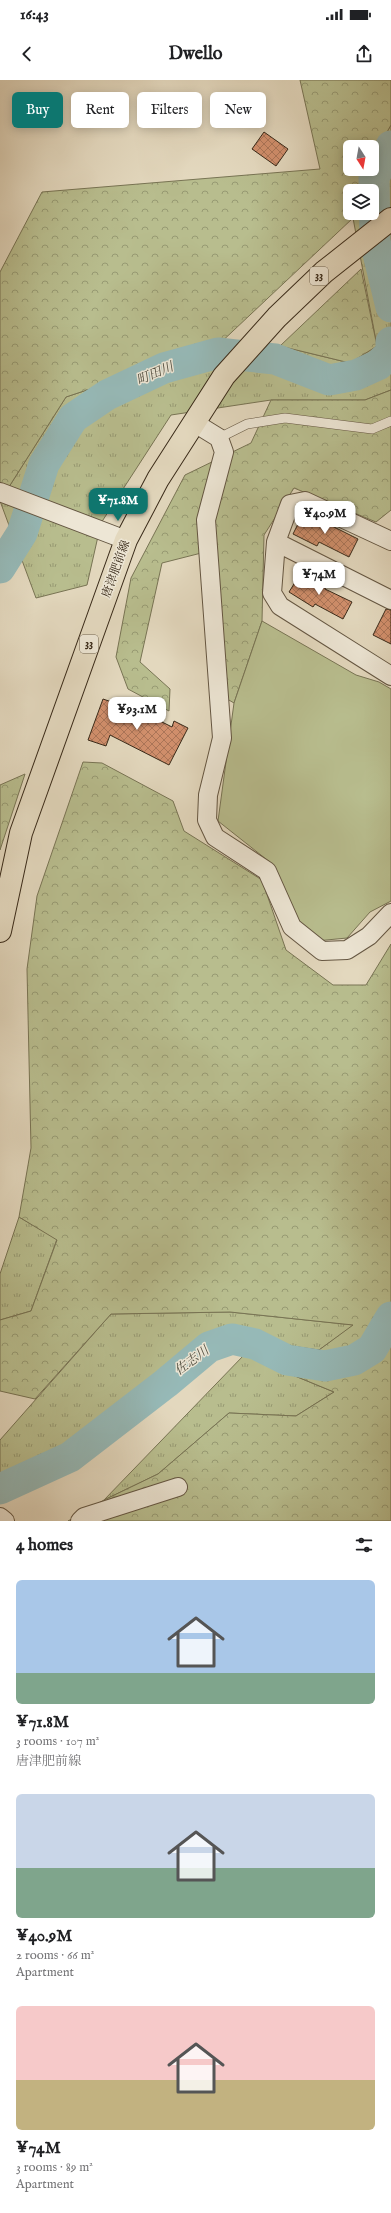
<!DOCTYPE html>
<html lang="en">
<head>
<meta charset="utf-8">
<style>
  :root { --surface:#fff; --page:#f6f6f6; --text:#202124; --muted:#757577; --accent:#0f766e }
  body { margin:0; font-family:"IM FELL English","Noto Serif JP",serif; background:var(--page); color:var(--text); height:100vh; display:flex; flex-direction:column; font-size:15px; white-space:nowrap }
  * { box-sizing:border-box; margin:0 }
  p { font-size:13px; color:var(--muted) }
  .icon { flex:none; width:22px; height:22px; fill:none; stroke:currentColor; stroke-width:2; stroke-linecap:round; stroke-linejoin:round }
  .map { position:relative; height:1441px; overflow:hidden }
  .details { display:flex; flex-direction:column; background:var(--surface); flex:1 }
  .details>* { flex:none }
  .banner { position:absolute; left:12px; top:12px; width:367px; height:36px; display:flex; gap:8px }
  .needle { width:26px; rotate:169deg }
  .fabs { position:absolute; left:343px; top:60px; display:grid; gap:8px }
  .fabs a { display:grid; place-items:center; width:36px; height:36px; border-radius:6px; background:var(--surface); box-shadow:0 2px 10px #0003; font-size:20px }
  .price { position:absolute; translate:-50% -34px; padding:0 9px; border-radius:8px; background:#fff; color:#222; font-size:13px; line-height:26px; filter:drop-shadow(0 1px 2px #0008) }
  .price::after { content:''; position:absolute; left:50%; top:24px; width:12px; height:9px; margin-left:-6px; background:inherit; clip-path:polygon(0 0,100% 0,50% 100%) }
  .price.on { background:var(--accent); color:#fff }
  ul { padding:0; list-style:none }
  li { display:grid; align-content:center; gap:8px; height:212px; padding:0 16px }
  li span { display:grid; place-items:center; height:124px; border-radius:6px; color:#555 }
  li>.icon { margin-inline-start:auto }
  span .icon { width:72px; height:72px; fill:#fffc; stroke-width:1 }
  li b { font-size:17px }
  h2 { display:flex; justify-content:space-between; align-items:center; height:48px; padding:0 16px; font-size:17px }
  .chip { padding:0 14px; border-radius:6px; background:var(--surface); box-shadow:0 2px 10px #0003; font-size:14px; line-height:36px }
  .chip.on { background:var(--accent); color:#fff }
  .status { display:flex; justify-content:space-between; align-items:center; height:28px; padding:0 20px; background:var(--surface); direction:ltr }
  .status svg { height:11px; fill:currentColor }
  header { display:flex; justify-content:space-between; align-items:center; height:52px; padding:0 16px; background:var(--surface); font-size:18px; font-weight:800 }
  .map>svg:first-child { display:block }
  .grass { fill:url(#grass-tufts); stroke:#787454 }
  .forest { fill:url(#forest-crowns); stroke:#787454 }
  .park { fill:#b8bd8e; stroke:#787454 }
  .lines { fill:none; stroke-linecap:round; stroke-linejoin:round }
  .river { stroke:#96b9b7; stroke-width:31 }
  .building { fill:url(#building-cross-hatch); stroke:#392a19 }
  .service-casing { stroke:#645642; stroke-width:10 }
  .minor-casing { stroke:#645642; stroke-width:20 }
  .primary-casing { stroke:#392a19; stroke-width:24 }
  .service { stroke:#ede6d5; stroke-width:9 }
  .minor { stroke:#ede6d5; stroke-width:18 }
  .primary { stroke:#e3d8be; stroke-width:22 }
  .labels { text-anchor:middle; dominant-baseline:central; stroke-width:3; stroke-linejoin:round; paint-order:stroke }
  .shield { fill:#ede6d5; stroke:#6f6251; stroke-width:1 }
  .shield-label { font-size:11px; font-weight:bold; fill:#392a19 }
  .street-label { font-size:12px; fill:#392a19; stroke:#ede6d5 }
  .water-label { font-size:13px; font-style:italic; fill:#504e40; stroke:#ede6d5 }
</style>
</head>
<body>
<div class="status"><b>16:43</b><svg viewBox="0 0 49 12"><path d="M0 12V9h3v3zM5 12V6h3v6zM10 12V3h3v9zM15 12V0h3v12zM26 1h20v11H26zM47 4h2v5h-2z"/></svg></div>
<header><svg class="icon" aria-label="back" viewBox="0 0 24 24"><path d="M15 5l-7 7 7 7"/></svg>Dwello<svg class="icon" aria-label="share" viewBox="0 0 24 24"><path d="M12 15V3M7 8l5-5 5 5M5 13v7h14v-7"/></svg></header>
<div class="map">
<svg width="391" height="1441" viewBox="0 0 391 1441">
  <defs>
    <pattern id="grass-tufts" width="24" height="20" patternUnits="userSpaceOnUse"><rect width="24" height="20" fill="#b8bd8e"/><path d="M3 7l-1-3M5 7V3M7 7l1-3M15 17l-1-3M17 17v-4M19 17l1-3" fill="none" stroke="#979a73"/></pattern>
    <pattern id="forest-crowns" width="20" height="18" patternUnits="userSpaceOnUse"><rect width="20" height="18" fill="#b8bd8e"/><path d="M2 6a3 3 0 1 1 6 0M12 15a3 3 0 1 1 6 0" fill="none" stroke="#979a73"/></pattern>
    <pattern id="building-cross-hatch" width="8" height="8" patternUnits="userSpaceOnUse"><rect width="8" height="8" fill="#d18f6c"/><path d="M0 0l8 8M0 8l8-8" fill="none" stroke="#ab7558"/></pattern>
  </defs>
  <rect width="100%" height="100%" fill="#e3d8be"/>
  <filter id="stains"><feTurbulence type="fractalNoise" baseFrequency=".005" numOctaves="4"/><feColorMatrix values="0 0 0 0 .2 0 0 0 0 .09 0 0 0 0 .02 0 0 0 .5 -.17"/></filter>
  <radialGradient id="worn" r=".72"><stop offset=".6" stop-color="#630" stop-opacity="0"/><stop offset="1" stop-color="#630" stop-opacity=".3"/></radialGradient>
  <!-- grass -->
  <path class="grass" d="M391 45V310L365 320H271L171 335 101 443 87 505 36 518 0 421 66 317 216 267 280 266 350 283 377 266 353 138V133H372V111H358L360 99 366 89H372V78Z
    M19 1137 57 1159 31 1231 0 1240V1194Z
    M230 1232 354 1245 319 1270 255 1264 231 1249 68 1370 0 1401V1360L111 1234Z
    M244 1275 334 1312 296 1336 229 1333 158 1394 104 1420Z"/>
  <!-- forest -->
  <path class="forest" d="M300 0H391V45L372 78V67H350V89H366L360 99 358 111H350V133H353V138L216 267 66 317 0 421V192L42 112 320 89Z
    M361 189 377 266 350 283 280 266Z
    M391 310V430L376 442 294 408 264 455 262 541 234 623 222 616 217 469 162 483 140 582 170 609 169 631 128 609 116 577 131 498 185 395 251 363 271 320H365Z
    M83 682 102 683 173 721 184 751 262 800 286 870 333 905H366L391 864V1441H68L104 1420 158 1394 229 1333 296 1336 334 1312 244 1275 250 1260 319 1270 353 1245 230 1232 111 1234 35 1319 0 1311V1240L31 1231 57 1160 19 1137 31 1068 27 889 37 816Z
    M25 694 0 770V705Z"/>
  <!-- park -->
  <path class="park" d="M262 541 356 595 379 602 391 609V821L370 832 347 858 316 861 294 838 271 783 218 741 234 623Z"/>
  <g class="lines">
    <!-- river -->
    <path class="river" d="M391 66 374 97 375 161 391 227
      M0 488 22 453 44 384 73 338 107 315 164 288 218 273 275 279 329 300 356 295 378 285 391 273V262
      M0 1409 70 1377 166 1303 209 1267 232 1259 255 1264 287 1280 325 1286 354 1280 372 1269 391 1237"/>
  </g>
  <!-- building -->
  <path class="building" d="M264 52 288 69 276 86 252 69Z
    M304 432 358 459 349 477 319 462 317 466 293 454Z
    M302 491 326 506 325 509 352 522 343 539 315 524 313 527 289 512Z
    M386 529 391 530V564L373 555Z
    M103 619 146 634 172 647 174 641 188 648 169 685 110 655 106 666 88 660Z"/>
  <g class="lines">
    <defs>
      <path id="service" d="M219 358 247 344 285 338 372 349 391 341"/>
      <path id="minor" d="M193 342 219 358 224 372 206 440 222 658 208 715 207 740 215 757 267 791 292 847 322 871 347 870 369 856 391 833
        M0 412 126 460
        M391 461 305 421 290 424 276 462 272 513 280 526 391 596
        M276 462 391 520
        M0 1437 5 1441
        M80 1441 84 1437 178 1407"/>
      <path id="primary" d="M0 851 21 753 126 460 158 399 224 296 277 237 324 192 391 139"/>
    </defs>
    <!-- service casing -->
    <use href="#service" class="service-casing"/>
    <!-- minor casing -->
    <use href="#minor" class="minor-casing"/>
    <!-- primary casing -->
    <use href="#primary" class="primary-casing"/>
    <!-- service -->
    <use href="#service" class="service"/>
    <!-- minor -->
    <use href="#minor" class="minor"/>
    <!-- primary -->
    <use href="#primary" class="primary"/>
  </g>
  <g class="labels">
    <!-- shield labels -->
    <g class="shield">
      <rect x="310" y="187" width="18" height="18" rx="3"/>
      <rect x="80" y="555" width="18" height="18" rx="3"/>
    </g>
    <g class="shield-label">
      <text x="319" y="196">33</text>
      <text x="89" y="564">33</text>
    </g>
    <!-- street labels -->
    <g class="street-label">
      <text transform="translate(116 489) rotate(-70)">唐津肥前線</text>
    </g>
    <!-- water labels -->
    <g class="water-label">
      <text transform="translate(155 294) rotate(-23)">町田川</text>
      <text transform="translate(192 1281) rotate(-37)">佐志川</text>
    </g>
  </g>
  <rect width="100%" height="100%" filter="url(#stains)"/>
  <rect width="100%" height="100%" fill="url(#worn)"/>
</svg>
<div class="fabs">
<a><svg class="needle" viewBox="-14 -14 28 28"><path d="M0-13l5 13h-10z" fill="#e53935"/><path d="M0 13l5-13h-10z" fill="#757577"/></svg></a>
<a><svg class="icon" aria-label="layers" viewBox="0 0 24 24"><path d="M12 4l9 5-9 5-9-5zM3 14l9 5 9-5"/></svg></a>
</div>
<b class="price on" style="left:118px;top:442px">¥71.8M</b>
<b class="price" style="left:325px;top:455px">¥40.9M</b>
<b class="price" style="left:319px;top:516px">¥74M</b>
<b class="price" style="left:137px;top:651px">¥93.1M</b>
<div class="banner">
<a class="chip on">Buy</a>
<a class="chip">Rent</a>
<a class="chip">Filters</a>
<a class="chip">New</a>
</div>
</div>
<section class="details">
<h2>4 homes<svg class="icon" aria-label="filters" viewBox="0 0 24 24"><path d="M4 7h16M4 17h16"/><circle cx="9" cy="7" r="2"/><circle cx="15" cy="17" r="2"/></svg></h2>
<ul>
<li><span style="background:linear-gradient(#a9c7e8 75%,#7fa58c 0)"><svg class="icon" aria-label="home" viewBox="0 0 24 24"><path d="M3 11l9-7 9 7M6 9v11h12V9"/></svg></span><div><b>¥71.8M</b><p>3 rooms · 107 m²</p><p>唐津肥前線</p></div></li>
<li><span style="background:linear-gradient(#c9d6e8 60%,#7fa58c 0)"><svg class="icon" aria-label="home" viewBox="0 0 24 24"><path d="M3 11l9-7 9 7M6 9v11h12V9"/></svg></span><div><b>¥40.9M</b><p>2 rooms · 66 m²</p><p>Apartment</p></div></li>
<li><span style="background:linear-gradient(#f6c9c9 60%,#c2b280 0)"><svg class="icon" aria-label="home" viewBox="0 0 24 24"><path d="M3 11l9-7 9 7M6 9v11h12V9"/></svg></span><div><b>¥74M</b><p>3 rooms · 89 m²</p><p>Apartment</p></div></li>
</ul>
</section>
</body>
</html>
